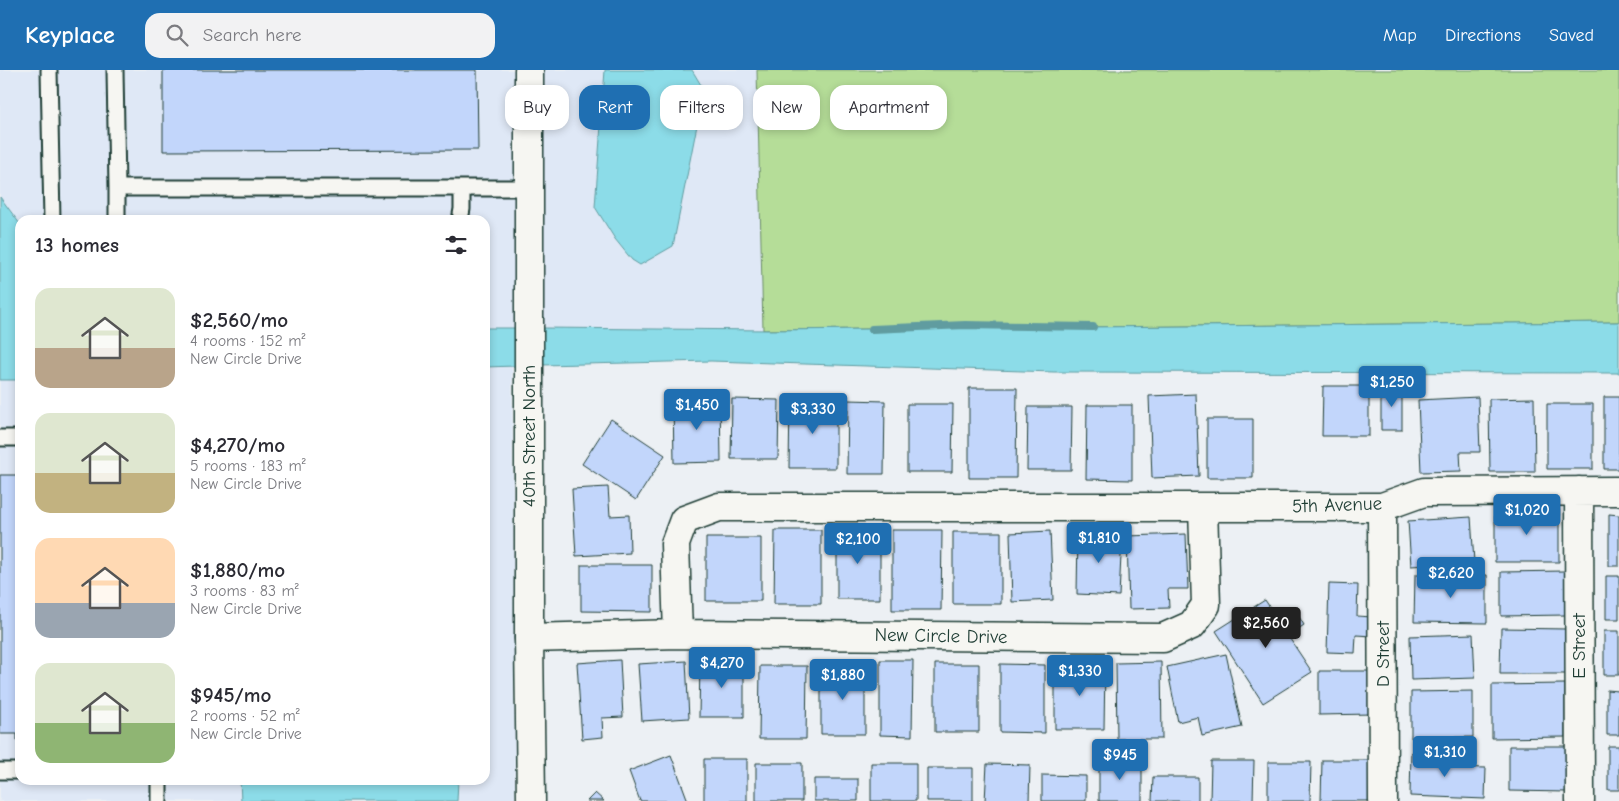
<!DOCTYPE html>
<html lang="en">
<head>
<meta charset="utf-8">
<style>
  :root { --surface:#fff; --page:#f2f2f3; --text:#2b2b33; --muted:#7c7c81; --accent:#1f6fb2 }
  body { margin:0; font-family:"Comic Neue",sans-serif; background:var(--page); color:var(--text); height:100vh; display:flex; flex-direction:column; font-size:19px; white-space:nowrap }
  * { box-sizing:border-box; margin:0 }
  p { font-size:16px; color:var(--muted) }
  .icon { flex:none; width:28px; height:28px; fill:none; stroke:currentColor; stroke-width:2; stroke-linecap:round; stroke-linejoin:round }
  .map { position:relative; flex:1; overflow:hidden }
  .drawer { position:absolute; left:15px; top:145px; width:475px; height:570px; display:flex; flex-direction:column; background:var(--surface); border-radius:15px; box-shadow:0 2px 8px #0003 }
  .drawer>* { flex:none }
  .hud { position:absolute; left:505px; top:15px; width:475px; height:45px; display:flex; gap:10px }
  .price { position:absolute; translate:-50% -42px; padding:0 11px; border-radius:5px; background:var(--accent); color:#fff; font-size:16px; line-height:32px; filter:drop-shadow(0 1px 2px #0008) }
  .price::after { content:''; position:absolute; left:50%; top:30px; width:15px; height:11px; margin-left:-8px; background:inherit; clip-path:polygon(0 0,100% 0,50% 100%) }
  .price.active { background:#222; color:#fff }
  ul { padding:0; list-style:none }
  li { display:flex; align-items:center; gap:15px; height:125px; padding:0 20px }
  li span { display:grid; place-items:center; flex:none; width:140px; height:100px; border-radius:15px; color:#555 }
  li>.icon { margin-inline-start:auto }
  span .icon { width:60px; height:60px; fill:#fffc; stroke-width:1 }
  li b { font-size:21px }
  h2 { display:flex; justify-content:space-between; align-items:center; height:60px; padding:0 20px; font-size:21px }
  .pill { padding:0 18px; border-radius:15px; background:var(--surface); box-shadow:0 2px 8px #0003; font-size:18px; line-height:45px }
  .pill.active { background:var(--accent); color:#fff }
  header { display:flex; align-items:center; gap:30px; box-sizing:border-box; height:70px; padding:0 25px; background:var(--accent); color:#fff }
  header strong { font-size:24px }
  nav { display:flex; gap:28px; margin-inline-start:auto; font-size:18px }
  .search { width:350px; height:45px; background:var(--page); display:flex; align-items:center; gap:12px; box-sizing:border-box; padding:0 18px; border-radius:15px; color:var(--muted); font-size:19px }
  .map>svg:first-child { display:block }
  .built { fill:#dfe8f6 }
  .green { fill:#b5dd98; stroke:#6a8d66 }
  .water { fill:#8cdce8; stroke:#609ca0 }
  .lines { fill:none; stroke-linecap:round; stroke-linejoin:round }
  .stream { stroke:#609ca0; stroke-width:8 }
  .building { fill:#c2d6fb; stroke:#1f3d34 }
  .lane-casing { stroke:#1f3d34; stroke-width:19 }
  .street-casing { stroke:#1f3d34; stroke-width:31 }
  .secondary-casing { stroke:#1f3d34; stroke-width:31 }
  .lane { stroke:#f6f6f2; stroke-width:15 }
  .street { stroke:#f6f6f2; stroke-width:28 }
  .secondary { stroke:#f6f6f2; stroke-width:28 }
  .labels { text-anchor:middle; dominant-baseline:central; stroke-width:4; stroke-linejoin:round; paint-order:stroke }
  .street-label { font-size:19px; fill:#1f3d34; stroke:#f6f6f2 }
</style>
</head>
<body>
<header>
<strong>Keyplace</strong>
<div class="search"><svg class="icon" aria-label="search" viewBox="0 0 24 24"><circle cx="10" cy="10" r="6"/><path d="M15 15l6 6"/></svg>Search here</div>
<nav><a>Map</a><a>Directions</a><a>Saved</a></nav>
</header>
<div class="map">
<svg width="1619" height="731" viewBox="0 0 1619 731">
  <rect width="100%" height="100%" fill="#ecf0f4"/>
  <filter id="ink" filterUnits="userSpaceOnUse"><feTurbulence type="fractalNoise" baseFrequency=".02" numOctaves="2"/><feDisplacementMap in="SourceGraphic" scale="10" xChannelSelector="R" yChannelSelector="G"/><feConvolveMatrix kernelMatrix="1 2 1 2 8 2 1 2 1" color-interpolation-filters="sRGB"/></filter>
  <g filter="url(#ink)">
    <!-- built -->
    <path class="built" d="M0 0H516V258H485V150H20V154L0 127Z
      M543 0H605L595 137 615 169 631 190 704 20 692 0H757L763 260 542 258Z
      M512 296 515 731H457L458 710H485V297Z
      M0 310H20V710H240L241 731H0Z"/>
    <!-- green -->
    <path class="green" d="M757 0H1619V252L763 260Z"/>
    <!-- water -->
    <path class="water" d="M605 0H692L704 20 673 176 640 195 632 190 615 169 595 137Z
      M0 127 20 154V310H0Z
      M1619 252V303L1054 302 711 291 542 295V258L769 260Z
      M485 258H516V296L485 297Z
      M240 710H458L457 731H241Z"/>
    <g class="lines">
      <!-- stream -->
      <path class="stream" d="M872 259 965 255 1093 257"/>
    </g>
    <!-- building -->
    <path class="building" d="M163 0H477L478 80 163 81Z
      M1323 316H1369V366H1322Z
      M1381 316H1402V360H1381Z
      M969 318H1017L1016 408H969Z
      M1196 324 1199 406 1152 408 1149 326Z
      M1478 327 1480 382H1460L1461 401 1421 402 1418 330Z
      M1604 327H1619V399H1604Z
      M720 328 721 392 674 393 673 329Z
      M1534 328 1535 402H1490L1489 329Z
      M732 329 779 330 778 389H731Z
      M848 330 885 331 884 404H847Z
      M790 331H836V398H789Z
      M907 334H953L952 402H907Z
      M1547 334H1593V399H1547Z
      M1087 335H1132V410L1086 409Z
      M1028 337H1072L1071 400H1027Z
      M611 349 665 385 636 430 582 394Z
      M1207 349H1253V408H1207Z
      M0 405H20V670H17V664H0Z
      M608 417 610 446 629 445 630 483 576 486 572 419Z
      M1495 439 1559 440V492H1495Z
      M1609 444 1619 445V496H1609Z
      M1471 447 1474 492 1411 496 1408 451Z
      M775 460H821V534H774Z
      M892 460H942L941 540H892Z
      M837 461H880V529H837Z
      M1050 461 1053 530 1012 532 1010 463Z
      M953 462H1001V534H953Z
      M1078 463 1122 465 1119 526 1077 524Z
      M1186 464 1188 519H1168L1169 538 1129 539 1127 466Z
      M706 468H761V531H706Z
      M581 495H652V542L581 541Z
      M1565 501 1566 545 1501 546V502Z
      M1415 505H1487V553L1414 552Z
      M1606 506H1619V549H1606Z
      M1329 514 1358 515 1357 546 1372 547V566L1356 565 1355 583 1327 582Z
      M1265 530 1277 548 1293 537 1304 555 1288 566 1312 602 1263 633 1216 561Z
      M1501 558 1566 559V604H1500Z
      M1604 561H1619V605H1604Z
      M1473 564 1475 608 1411 610 1410 566Z
      M1226 584 1242 657 1202 666 1198 647 1178 652 1167 597Z
      M620 590 623 647 602 648 603 667 582 669 577 593Z
      M880 590H913L912 666 880 665Z
      M686 591 689 648 642 651 638 594Z
      M700 591 744 592V647H699Z
      M1161 592 1162 669H1117L1116 593Z
      M935 594H979V662H935Z
      M1000 594 1045 595V663L1000 662Z
      M760 596H807L806 669H759Z
      M1055 596H1105L1104 659H1055Z
      M821 598H865V664H821Z
      M1319 601H1372V644L1319 645Z
      M1565 614V667L1492 668V615Z
      M1607 620 1619 621V665H1607Z
      M1473 621V667L1411 668V622Z
      M1509 676H1568V722L1509 721Z
      M1608 676H1619V720H1608Z
      M1411 682 1453 684 1452 697 1486 698 1485 729 1410 726Z
      M671 685 688 731H640L629 701Z
      M704 689H747V731H704Z
      M1322 690H1370L1369 731H1321Z
      M1211 691H1254L1253 731H1210Z
      M1099 692H1142V731H1099Z
      M1268 692H1311L1310 731H1268Z
      M756 693H802V731H756Z
      M871 693H916V731H871Z
      M987 694 1030 695 1029 731H985Z
      M927 698H973V731H927Z
      M1042 705 1086 706V731H1042Z
      M1153 707H1198V731H1152Z
      M814 709H858V731H814Z
      M595 723 604 731H587Z"/>
    <g class="lines">
      <defs>
        <path id="lane" d="M49 0 52 150
          M115 0 117 118
          M117 150V118H529
          M460 150 462 139V118
          M0 368H20
          M0 701H20
          M159 710V731"/>
        <path id="street" d="M1579 421 1580 731
          M1382 437 1383 731
          M678 564 675 474 684 450 719 437H1382L1424 422 1619 421
          M529 568 678 564 1163 568 1192 555 1206 535 1203 437"/>
        <path id="secondary" d="M529 0V568L531 731"/>
      </defs>
      <!-- lane casing -->
      <use href="#lane" class="lane-casing"/>
      <!-- street casing -->
      <use href="#street" class="street-casing"/>
      <!-- secondary casing -->
      <use href="#secondary" class="secondary-casing"/>
      <!-- lane -->
      <use href="#lane" class="lane"/>
      <!-- street -->
      <use href="#street" class="street"/>
      <!-- secondary -->
      <use href="#secondary" class="secondary"/>
    </g>
  </g>
  <g class="labels">
    <!-- street labels -->
    <g class="street-label">
      <text transform="translate(529 366) rotate(-90)">40th Street North</text>
      <text transform="translate(1337 435) rotate(-2)">5th Avenue</text>
      <text transform="translate(941 566) rotate(1)">New Circle Drive</text>
      <text transform="translate(1579 576) rotate(-90)">E Street</text>
      <text transform="translate(1383 584) rotate(-90)">D Street</text>
    </g>
  </g>
</svg>
<b class="price" style="left:1392px;top:338px">$1,250</b>
<b class="price" style="left:697px;top:361px">$1,450</b>
<b class="price" style="left:813px;top:365px">$3,330</b>
<b class="price" style="left:1527px;top:466px">$1,020</b>
<b class="price" style="left:1099px;top:494px">$1,810</b>
<b class="price" style="left:858px;top:495px">$2,100</b>
<b class="price" style="left:1451px;top:529px">$2,620</b>
<b class="price active" style="left:1266px;top:579px">$2,560</b>
<b class="price" style="left:722px;top:619px">$4,270</b>
<b class="price" style="left:1080px;top:627px">$1,330</b>
<b class="price" style="left:843px;top:631px">$1,880</b>
<b class="price" style="left:1445px;top:708px">$1,310</b>
<b class="price" style="left:1120px;top:711px">$945</b>
<div class="hud">
<a class="pill">Buy</a>
<a class="pill active">Rent</a>
<a class="pill">Filters</a>
<a class="pill">New</a>
<a class="pill">Apartment</a>
</div>
<section class="drawer">
<h2>13 homes<svg class="icon" aria-label="filters" viewBox="0 0 24 24"><path d="M4 7h16M4 17h16"/><circle cx="9" cy="7" r="2"/><circle cx="15" cy="17" r="2"/></svg></h2>
<ul>
<li><span style="background:linear-gradient(#dfe7d0 60%,#b9a48a 0)"><svg class="icon" aria-label="home" viewBox="0 0 24 24"><path d="M3 11l9-7 9 7M6 9v11h12V9"/></svg></span><div><b>$2,560/mo</b><p>4 rooms · 152 m²</p><p>New Circle Drive</p></div></li>
<li><span style="background:linear-gradient(#dfe7d0 60%,#c2b280 0)"><svg class="icon" aria-label="home" viewBox="0 0 24 24"><path d="M3 11l9-7 9 7M6 9v11h12V9"/></svg></span><div><b>$4,270/mo</b><p>5 rooms · 183 m²</p><p>New Circle Drive</p></div></li>
<li><span style="background:linear-gradient(#ffd9b3 65%,#9aa5b1 0)"><svg class="icon" aria-label="home" viewBox="0 0 24 24"><path d="M3 11l9-7 9 7M6 9v11h12V9"/></svg></span><div><b>$1,880/mo</b><p>3 rooms · 83 m²</p><p>New Circle Drive</p></div></li>
<li><span style="background:linear-gradient(#dfe7d0 60%,#8fb573 0)"><svg class="icon" aria-label="home" viewBox="0 0 24 24"><path d="M3 11l9-7 9 7M6 9v11h12V9"/></svg></span><div><b>$945/mo</b><p>2 rooms · 52 m²</p><p>New Circle Drive</p></div></li>
</ul>
</section>
</div>
</body>
</html>
